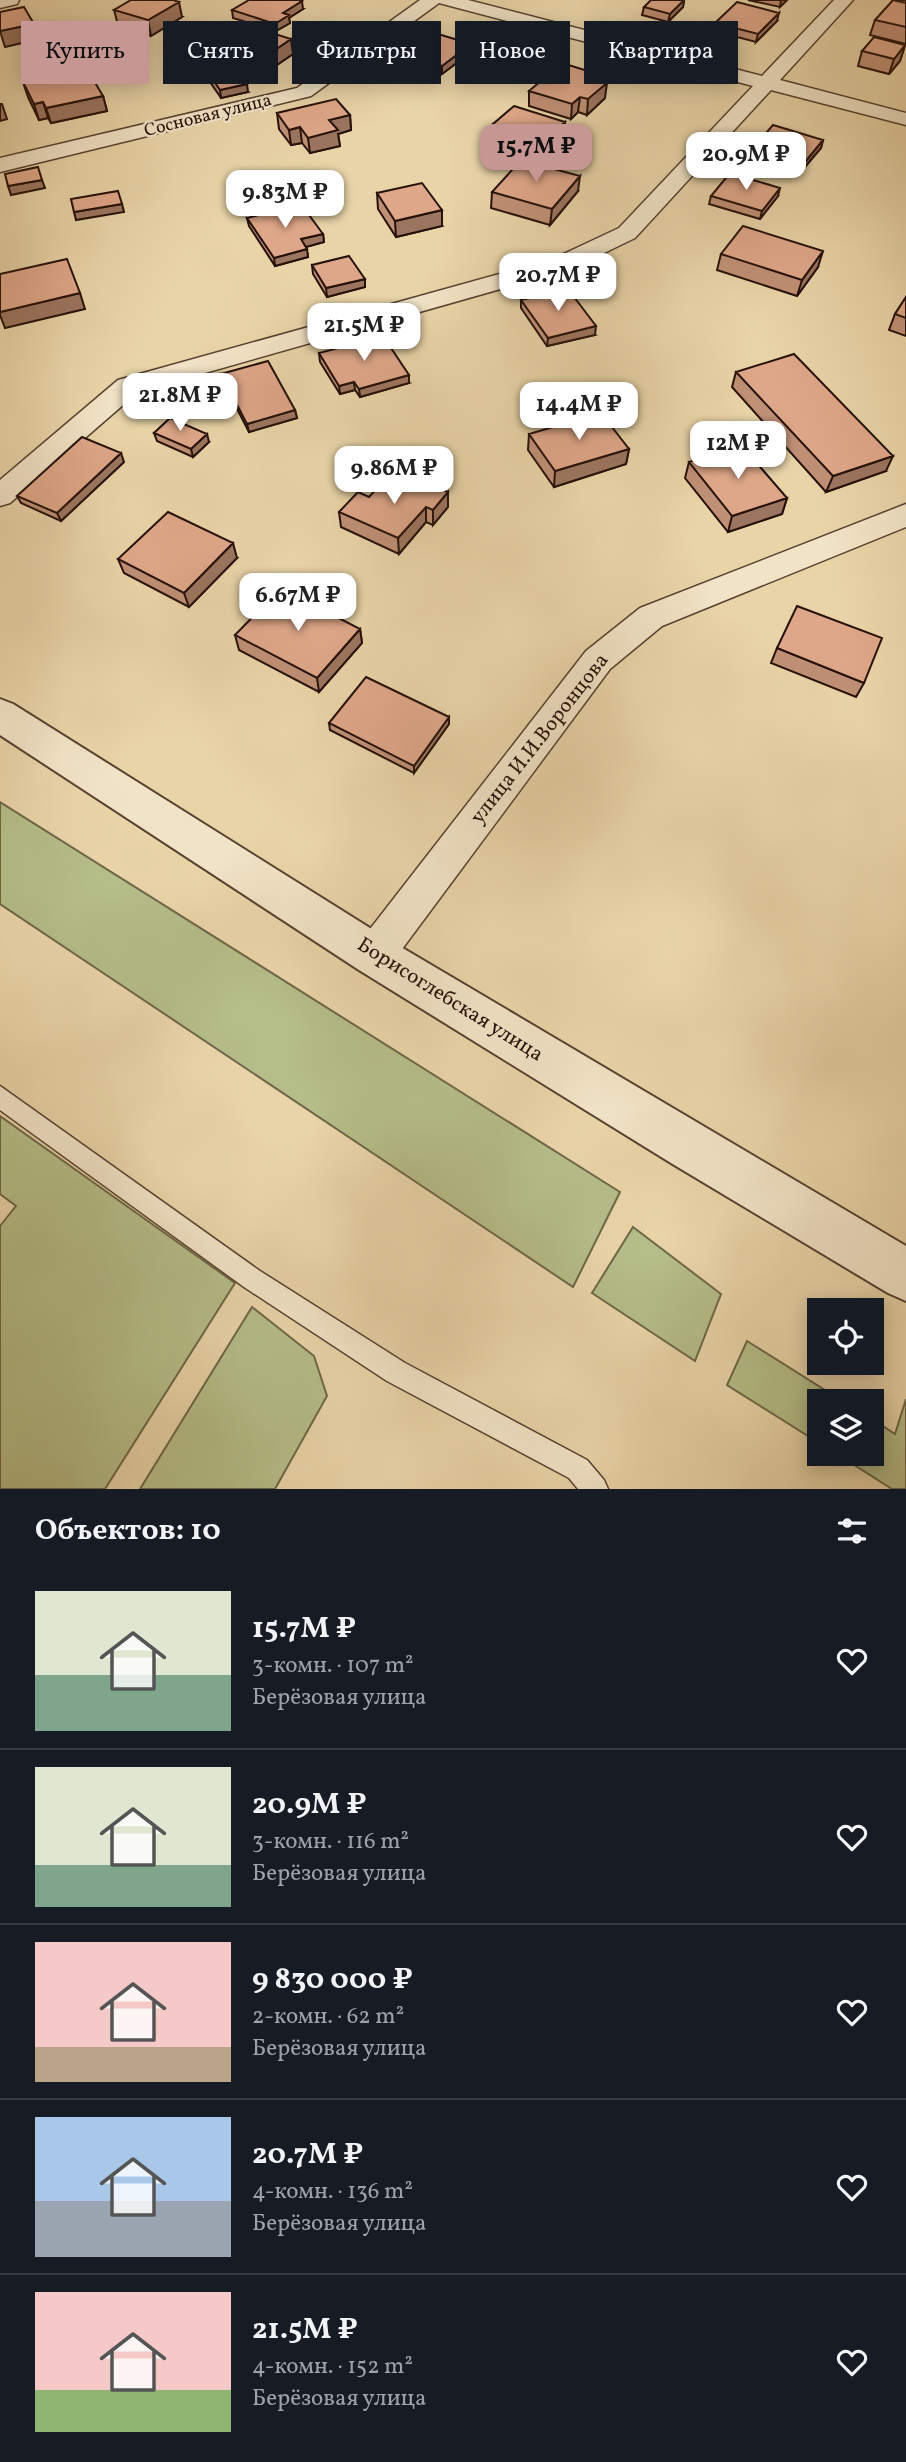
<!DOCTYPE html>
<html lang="ru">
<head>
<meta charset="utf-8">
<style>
  :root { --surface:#171b24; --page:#242831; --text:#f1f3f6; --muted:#9ea1a6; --line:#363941; --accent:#c59692 }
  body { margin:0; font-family:Vollkorn,serif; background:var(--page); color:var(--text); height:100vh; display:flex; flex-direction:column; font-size:26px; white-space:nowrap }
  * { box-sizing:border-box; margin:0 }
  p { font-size:23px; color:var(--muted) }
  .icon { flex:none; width:38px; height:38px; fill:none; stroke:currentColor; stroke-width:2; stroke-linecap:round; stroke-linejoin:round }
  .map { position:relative; height:1489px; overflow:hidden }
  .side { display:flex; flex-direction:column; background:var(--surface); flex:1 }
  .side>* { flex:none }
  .top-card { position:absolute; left:21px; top:21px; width:864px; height:63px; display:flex; gap:14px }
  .tools { position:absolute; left:807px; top:1298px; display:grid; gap:14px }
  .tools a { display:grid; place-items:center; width:77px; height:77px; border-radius:0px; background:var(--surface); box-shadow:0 4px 18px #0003; font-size:35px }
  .price { position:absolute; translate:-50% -60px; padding:0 16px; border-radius:14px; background:#fff; color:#222; font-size:23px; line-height:46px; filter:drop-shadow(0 2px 4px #0008) }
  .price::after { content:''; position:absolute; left:50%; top:42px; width:21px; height:16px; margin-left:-10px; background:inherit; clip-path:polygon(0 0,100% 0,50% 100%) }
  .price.active { background:var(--accent); color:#111 }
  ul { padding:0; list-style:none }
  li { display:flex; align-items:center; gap:21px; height:175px; padding:0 35px }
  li+li { border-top:2px solid var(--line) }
  li span { display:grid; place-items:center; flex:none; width:196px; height:140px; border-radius:0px; color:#555 }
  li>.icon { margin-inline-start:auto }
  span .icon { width:84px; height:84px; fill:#fffc; stroke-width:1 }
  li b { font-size:30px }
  h2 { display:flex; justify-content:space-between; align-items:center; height:84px; padding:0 35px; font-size:30px }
  .tag { padding:0 24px; border-radius:0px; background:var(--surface); box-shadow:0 4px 18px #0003; font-size:24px; line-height:63px }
  .tag.active { background:var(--accent); color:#111 }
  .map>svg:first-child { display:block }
  .green { fill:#b5bd88; stroke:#6e6748; stroke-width:2 }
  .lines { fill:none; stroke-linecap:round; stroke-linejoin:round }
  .service-casing { stroke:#574231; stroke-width:3 }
  .minor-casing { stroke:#574231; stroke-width:3 }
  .tertiary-casing { stroke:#574231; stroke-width:4 }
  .service { fill:#f1e3c6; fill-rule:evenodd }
  .minor { fill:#f1e3c6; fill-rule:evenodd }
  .tertiary { fill:#f1e3c6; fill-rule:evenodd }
  .wall { fill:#c09076; stroke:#261109; stroke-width:2 }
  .shaded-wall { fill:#9c7560; stroke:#261109; stroke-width:2 }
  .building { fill:#dfa789; stroke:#261109; stroke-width:2 }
  .labels { text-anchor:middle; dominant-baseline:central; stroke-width:5; stroke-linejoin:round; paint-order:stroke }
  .far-street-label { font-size:18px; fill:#261109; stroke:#f1e3c6 }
  .street-label { font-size:21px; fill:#261109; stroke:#f1e3c6 }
</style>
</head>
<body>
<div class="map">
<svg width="906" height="1489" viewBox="0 0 906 1489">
  <rect width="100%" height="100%" fill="#e9d4a8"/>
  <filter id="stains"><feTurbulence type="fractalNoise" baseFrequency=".00286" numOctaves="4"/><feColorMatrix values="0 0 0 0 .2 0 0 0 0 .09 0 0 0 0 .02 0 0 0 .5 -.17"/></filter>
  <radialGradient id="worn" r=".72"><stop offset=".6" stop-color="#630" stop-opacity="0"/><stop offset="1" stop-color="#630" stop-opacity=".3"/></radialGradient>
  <!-- green -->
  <path class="green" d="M0 802 620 1192 573 1287 0 904Z
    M0 1116 235 1283 105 1489H0V1226L16 1206 0 1194Z
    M633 1227 721 1294 695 1361 592 1293Z
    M252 1307 314 1356 327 1396 275 1489H140Z
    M747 1341 844 1402H819V1443L727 1385Z
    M906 1399V1489H892L837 1454H872V1419L895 1434Z"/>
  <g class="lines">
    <defs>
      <path id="service" d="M0 1086 260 1271 405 1363 587 1460 604 1480 608 1489H578L569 1478 387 1381 244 1287 0 1110Z"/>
      <path id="minor" d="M0 0H19L17 4 0 8Z
        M420 0H468L762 76 834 0H853L780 80 906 113V125L771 90 635 238 571 269 138 392 10 503 0 506V480L118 380 553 259 619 228 753 86 439 3 311 96 0 172V158L297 88Z
        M906 504V527L662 626 610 669 388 968 374 974 360 968 354 955 360 942 586 651 640 608Z"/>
      <path id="tertiary" d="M0 699 13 704 389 940 906 1246V1301L888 1293 671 1163 359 970 0 735Z"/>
    </defs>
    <!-- service casing -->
    <use href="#service" class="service-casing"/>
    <!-- minor casing -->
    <use href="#minor" class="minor-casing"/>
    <!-- tertiary casing -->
    <use href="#tertiary" class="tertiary-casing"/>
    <!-- service -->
    <use href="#service" class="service"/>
    <!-- minor -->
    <use href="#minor" class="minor"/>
    <!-- tertiary -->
    <use href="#tertiary" class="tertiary"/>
  </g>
  <!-- wall -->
  <path class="wall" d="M684 0 683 7 668 22 642 15 644 7Z
    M748 0H787L780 7Z
    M899 0H906V44L870 35 875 20Z
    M303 9 289 18 290 23 276 31 233 18 232 10Z
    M114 10 182 17 151 36 118 25Z
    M777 21 756 42 714 31 715 23Z
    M291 39 293 54 268 71 233 60 230 45Z
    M471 44V52L442 74 409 64V56Z
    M905 45 900 61 889 74 858 66 862 51Z
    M209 74 248 92 221 98 210 82Z
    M23 82 103 96 107 111 51 123 48 118 39 120 28 97Z
    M603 82 605 98 587 115 578 112 571 119 529 106V91Z
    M277 113 350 115 351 130 338 134 340 146 310 153 302 143 291 145 279 129Z
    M493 124 563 137 545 155 538 152 528 162 491 150Z
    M823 140 821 148 798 175 748 160 750 152Z
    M578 191 550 225 491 208 492 192Z
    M377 193 442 226 396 237 378 209Z
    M711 196H778L760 219 709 204Z
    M247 218 323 234 324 242 306 247 308 257 275 266 249 226Z
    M721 254 818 267 797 296 717 270Z
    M312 265 365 279V287L327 297 313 274Z
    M906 297V336L889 330 895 314Z
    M521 300 595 335 547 346 521 308Z
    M319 353 409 383 360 397 355 390 340 394 320 362Z
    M736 372 886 471 826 492 732 387Z
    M221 374 295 410 297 418 249 432 223 382Z
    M154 433 209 442 193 457 157 441Z
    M529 434 629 449 626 464 554 487 528 450Z
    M124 462 61 521 21 503 17 496Z
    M689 462 787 498 782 514 728 532 685 478Z
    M399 492H448V507L433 525 426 522 399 554 341 527 339 512 369 497Z
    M237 558 189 607 124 573 118 559Z
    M360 629 362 643 319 692 239 650 235 635Z
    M777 648 864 683 856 697 771 663Z
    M449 717V724L414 773 330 730 329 723Z"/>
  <!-- shaded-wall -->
  <path class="shaded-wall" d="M684 0 683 7 668 22 670 14Z
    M781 0H787L780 7Z
    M302 1 303 9 289 18 290 23 276 31 275 24 283 13Z
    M179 2 182 17 151 36 148 20Z
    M779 13 777 21 756 42 758 34Z
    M34 24 39 39 5 47 0 31Z
    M291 39 293 54 268 71 266 56Z
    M471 44V52L442 74V66Z
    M905 45 900 61 889 74 894 59Z
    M604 76 602 87 607 83 605 98 587 115 588 99 598 80Z
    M247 84 248 92 221 98 220 90Z
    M103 96 107 111 51 123 46 108Z
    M580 97 578 112 571 119 572 104Z
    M43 102 48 118 39 120 34 104Z
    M0 104H2L7 119 0 121Z
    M350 115 351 130 338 134 340 146 310 153 308 138 329 120Z
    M565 122 563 137 545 155 546 139Z
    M300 127 302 143 291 145 289 130Z
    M539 137 538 152 528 162 529 146Z
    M823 140 821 148 798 175 801 167Z
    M580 176 578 191 550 225 552 209Z
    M42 180 45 188 11 195 8 186Z
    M780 188 778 196 760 219 762 211Z
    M122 204 124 212 76 220 74 212Z
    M442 210V226L396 237 395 221Z
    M323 234 324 242 302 248 301 239Z
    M307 249 308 257 275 266 274 258Z
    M823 251 818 267 797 296 802 280Z
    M365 279V287L327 297 326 288Z
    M80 293 85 309 5 328 0 315V312Z
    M596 326 595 335 547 346 548 338Z
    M409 375V383L360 397 359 389Z
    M354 382 355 390 340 394 339 386Z
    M295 410 297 418 249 432 247 424Z
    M207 434 209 442 193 457 191 449Z
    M629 449 626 464 554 487 555 471Z
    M121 453 124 462 61 521 57 513Z
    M893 456 886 471 826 492 833 476Z
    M448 492V507L433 525V510Z
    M787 498 782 514 728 532 732 516Z
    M426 507V522L399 554 398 538Z
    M233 543 237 558 189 607 184 593Z
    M360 629 362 643 319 692 317 678Z
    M449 717V724L414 773V766Z"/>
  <!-- building -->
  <path class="building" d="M131 0H173L179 2 148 20 114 10Z
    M249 0H299L302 1 283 13 289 15 275 24 232 10Z
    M651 0H684L670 14 644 7Z
    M893 0 906 3V27L875 20Z
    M737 2 779 13 758 34 715 23Z
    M24 7 34 24 0 31V12Z
    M256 28 291 39 266 56 230 45Z
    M438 34 471 44 442 66 409 56Z
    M874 37 905 45 894 59 862 51Z
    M562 63 604 76 598 80 607 83 588 99 580 97 572 104 529 91Z
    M236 68 247 84 220 90 209 74Z
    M87 69 103 96 46 108 43 102 34 104 23 82Z
    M336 99 350 115 329 120 338 130 308 138 300 127 289 130 277 113Z
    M514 106 565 122 546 139 539 137 529 146 491 134 500 127 493 124Z
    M773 125 823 140 801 167 750 152Z
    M521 160 580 176 552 209 492 192Z
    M38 167 42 180 8 186 5 174Z
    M730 173 780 188 762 211 711 196Z
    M422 183 442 210 395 221 377 193Z
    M118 191 122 204 74 212 71 199Z
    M301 204 323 234 301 239 307 249 274 258 247 218Z
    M743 226 823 251 802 280 721 254Z
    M349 256 365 279 326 288 312 265Z
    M67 259 80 293 0 312V274Z
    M568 289 596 326 548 338 521 300Z
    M906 297V318L895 314Z
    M383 336 409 375 359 389 354 382 339 386 319 353Z
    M794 354 893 456 833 476 736 372Z
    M268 361 295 410 247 424 221 374Z
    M601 413 629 449 555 471 529 434Z
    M170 418 207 434 191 449 154 433Z
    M82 437 121 453 57 513 17 496Z
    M742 446 787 498 732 516 689 462Z
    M413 477 448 492 433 510 426 507 398 538 339 512 358 492 369 497 381 484 399 492Z
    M168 512 233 543 184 593 118 559Z
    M281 588 360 629 317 678 235 635Z
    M797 606 882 638 864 683 777 648Z
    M366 677 449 717 414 766 329 723Z"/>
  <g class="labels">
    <!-- far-street labels -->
    <g class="far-street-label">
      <text transform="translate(208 116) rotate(-14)">Сосновая улица</text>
    </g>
    <!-- street labels -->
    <g class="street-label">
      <text transform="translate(540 739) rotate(-52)">улица И.И.Воронцова</text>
      <text transform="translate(450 1000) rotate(32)">Борисоглебская улица</text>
    </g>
  </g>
  <rect width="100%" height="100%" filter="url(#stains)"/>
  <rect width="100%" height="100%" fill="url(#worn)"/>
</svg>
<div class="tools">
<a><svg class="icon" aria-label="locate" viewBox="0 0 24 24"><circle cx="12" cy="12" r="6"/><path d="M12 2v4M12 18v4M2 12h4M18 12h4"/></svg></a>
<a><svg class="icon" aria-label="layers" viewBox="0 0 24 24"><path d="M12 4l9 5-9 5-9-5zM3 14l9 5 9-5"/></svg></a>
</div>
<b class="price active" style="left:536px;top:184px">15.7M ₽</b>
<b class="price" style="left:746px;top:192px">20.9M ₽</b>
<b class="price" style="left:285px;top:230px">9.83M ₽</b>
<b class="price" style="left:558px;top:313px">20.7M ₽</b>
<b class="price" style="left:364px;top:363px">21.5M ₽</b>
<b class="price" style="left:180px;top:433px">21.8M ₽</b>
<b class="price" style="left:579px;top:442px">14.4M ₽</b>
<b class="price" style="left:738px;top:481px">12M ₽</b>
<b class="price" style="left:394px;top:506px">9.86M ₽</b>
<b class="price" style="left:298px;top:633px">6.67M ₽</b>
<div class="top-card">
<a class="tag active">Купить</a>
<a class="tag">Снять</a>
<a class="tag">Фильтры</a>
<a class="tag">Новое</a>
<a class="tag">Квартира</a>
</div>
</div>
<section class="side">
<h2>Объектов: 10<svg class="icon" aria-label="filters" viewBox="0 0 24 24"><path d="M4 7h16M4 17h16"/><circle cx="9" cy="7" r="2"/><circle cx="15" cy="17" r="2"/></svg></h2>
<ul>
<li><span style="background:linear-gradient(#dfe7d0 60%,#7fa58c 0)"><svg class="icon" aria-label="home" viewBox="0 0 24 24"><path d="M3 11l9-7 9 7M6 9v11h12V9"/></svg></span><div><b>15.7M ₽</b><p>3-комн. · 107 m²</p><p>Берёзовая улица</p></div><svg class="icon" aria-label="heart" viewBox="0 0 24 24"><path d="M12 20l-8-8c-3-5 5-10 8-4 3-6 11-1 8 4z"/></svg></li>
<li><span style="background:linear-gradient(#dfe7d0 70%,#7fa58c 0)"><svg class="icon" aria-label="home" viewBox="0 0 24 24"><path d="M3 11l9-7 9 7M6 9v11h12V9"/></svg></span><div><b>20.9M ₽</b><p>3-комн. · 116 m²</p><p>Берёзовая улица</p></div><svg class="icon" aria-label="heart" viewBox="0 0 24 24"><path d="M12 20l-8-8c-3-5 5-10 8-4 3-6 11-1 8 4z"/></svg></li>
<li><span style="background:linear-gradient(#f6c9c9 75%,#b9a48a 0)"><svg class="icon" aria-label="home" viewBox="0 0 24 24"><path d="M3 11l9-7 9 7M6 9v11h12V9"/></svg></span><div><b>9 830 000 ₽</b><p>2-комн. · 62 m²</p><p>Берёзовая улица</p></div><svg class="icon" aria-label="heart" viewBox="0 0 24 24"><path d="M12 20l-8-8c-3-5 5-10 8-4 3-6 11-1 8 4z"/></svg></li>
<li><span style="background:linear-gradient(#a9c7e8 60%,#9aa5b1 0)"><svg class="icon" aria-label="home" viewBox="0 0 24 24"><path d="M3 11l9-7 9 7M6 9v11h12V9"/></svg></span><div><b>20.7M ₽</b><p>4-комн. · 136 m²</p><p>Берёзовая улица</p></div><svg class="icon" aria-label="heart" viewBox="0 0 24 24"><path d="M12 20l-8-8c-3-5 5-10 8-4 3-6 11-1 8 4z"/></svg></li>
<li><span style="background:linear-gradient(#f6c9c9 70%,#8fb573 0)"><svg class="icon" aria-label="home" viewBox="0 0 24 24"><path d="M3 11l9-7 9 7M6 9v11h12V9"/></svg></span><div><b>21.5M ₽</b><p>4-комн. · 152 m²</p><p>Берёзовая улица</p></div><svg class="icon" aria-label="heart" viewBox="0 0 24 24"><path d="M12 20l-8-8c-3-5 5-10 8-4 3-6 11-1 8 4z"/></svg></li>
</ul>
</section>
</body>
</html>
